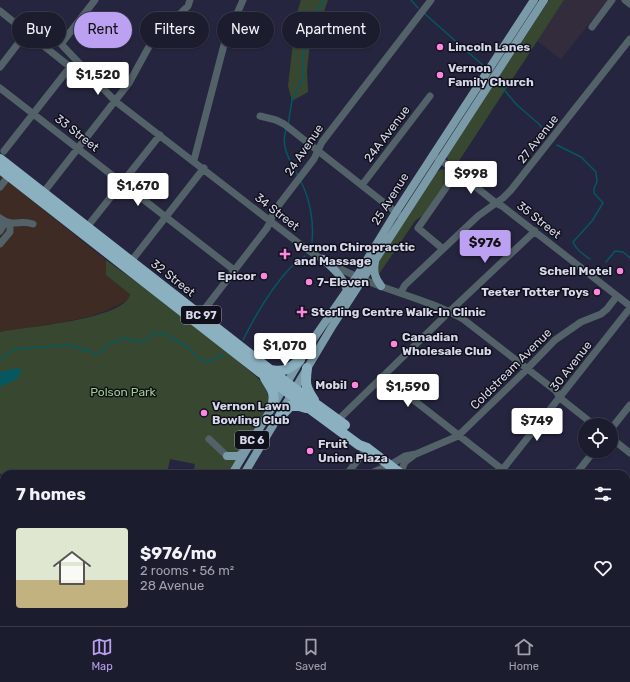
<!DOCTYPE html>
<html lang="en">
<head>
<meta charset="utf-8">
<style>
  :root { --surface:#1c1c2f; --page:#252537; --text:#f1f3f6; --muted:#a0a1aa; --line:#3a3a4b; --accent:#bca0f2 }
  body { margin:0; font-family:Rubik,sans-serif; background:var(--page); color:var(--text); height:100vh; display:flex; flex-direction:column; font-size:15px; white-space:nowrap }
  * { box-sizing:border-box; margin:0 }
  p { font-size:13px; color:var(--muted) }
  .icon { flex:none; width:22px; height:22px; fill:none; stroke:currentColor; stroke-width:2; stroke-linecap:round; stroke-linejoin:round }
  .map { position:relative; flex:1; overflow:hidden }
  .panel { position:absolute; left:0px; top:470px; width:630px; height:156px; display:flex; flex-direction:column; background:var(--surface); border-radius:12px 12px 0 0; box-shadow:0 1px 3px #0004,0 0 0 1px var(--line) }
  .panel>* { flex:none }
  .banner { position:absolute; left:12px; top:12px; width:400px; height:36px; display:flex; gap:8px }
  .buttons { position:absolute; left:578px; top:418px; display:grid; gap:8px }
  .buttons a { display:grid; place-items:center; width:40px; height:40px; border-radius:50%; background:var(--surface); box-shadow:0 1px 3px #0004,0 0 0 1px var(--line); font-size:20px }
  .price { position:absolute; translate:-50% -34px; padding:0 9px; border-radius:4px; background:#fff; color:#222; font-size:13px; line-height:26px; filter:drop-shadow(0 1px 2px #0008) }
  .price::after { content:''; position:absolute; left:50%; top:24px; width:12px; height:9px; margin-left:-6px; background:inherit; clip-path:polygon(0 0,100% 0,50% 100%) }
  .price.current { background:var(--accent); color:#111 }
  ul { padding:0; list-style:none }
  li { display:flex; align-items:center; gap:12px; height:100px; padding:0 16px }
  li+li { border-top:1px solid var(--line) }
  li span { display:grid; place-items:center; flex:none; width:112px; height:80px; border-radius:4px; color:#555 }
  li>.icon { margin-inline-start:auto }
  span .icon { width:48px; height:48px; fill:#fffc; stroke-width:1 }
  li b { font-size:17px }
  h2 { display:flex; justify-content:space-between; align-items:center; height:48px; padding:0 16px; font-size:17px }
  .pill { padding:0 14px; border-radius:18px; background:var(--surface); box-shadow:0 1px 3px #0004,0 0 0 1px var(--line); font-size:14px; line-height:36px }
  .pill.current { background:var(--accent); color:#111 }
  .menu { display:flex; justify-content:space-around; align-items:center; height:56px; border-top:1px solid var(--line); background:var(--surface); font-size:11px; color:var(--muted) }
  .menu a { display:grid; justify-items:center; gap:2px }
  .menu .current { color:var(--accent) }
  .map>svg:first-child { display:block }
  .industrial { fill:#332c3c }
  .medical { fill:#3d2b24 }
  .green { fill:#384830 }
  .water { fill:#065760 }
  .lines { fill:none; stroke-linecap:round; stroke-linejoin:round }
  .stream { stroke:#065760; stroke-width:1.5 }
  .minor { stroke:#536268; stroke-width:7 }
  .major { stroke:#7b9aa8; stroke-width:8 }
  .highway { stroke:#8bb1c1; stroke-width:10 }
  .rail { stroke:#7a7b91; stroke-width:1.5; stroke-dasharray:5 5; stroke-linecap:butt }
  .poi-dot { fill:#fd86e1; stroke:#10101b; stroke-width:1.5 }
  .labels { text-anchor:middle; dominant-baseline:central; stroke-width:3; stroke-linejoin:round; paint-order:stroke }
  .shield { fill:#10101b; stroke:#9b9bab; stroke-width:1 }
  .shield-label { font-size:11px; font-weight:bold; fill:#d6d7e9 }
  .poi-label { font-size:12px; font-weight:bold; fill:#d6d7e9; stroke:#10101b; text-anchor:start }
  .street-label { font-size:12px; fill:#d6d7e9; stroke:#10101b }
  .park-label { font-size:12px; fill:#a0cd8c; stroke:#10101b }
</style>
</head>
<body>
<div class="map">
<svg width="630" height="626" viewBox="0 0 630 626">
  <rect width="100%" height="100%" fill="#25253f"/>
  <!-- industrial -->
  <path class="industrial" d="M564 0H608L561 59 537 41Z
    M0 515 4 517V563L0 555Z
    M168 622H222L224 626H169Z"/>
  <!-- medical -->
  <path class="medical" d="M0 175 106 260V275L130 293 129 297 126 301 106 311 88 317 59 323 0 332Z"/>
  <!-- green -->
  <path class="green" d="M301 0H328L322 17 310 42 307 71 308 92 292 101 288 86 296 16Z
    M549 0H564L455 167 448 162 447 156Z
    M444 169 450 176 423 215 415 221 379 274 377 264 379 261 436 173 440 170Z
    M106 260 142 286 224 349 260 380 264 384 269 399 268 406 228 474H193L195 464 170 459 167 474H0V332C22 327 126 320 130 294L106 275Z"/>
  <!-- water -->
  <path class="water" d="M17 368 21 369V372L17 379 0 387V372Z"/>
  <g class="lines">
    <!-- stream -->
    <path class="stream" d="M411 0 418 8
      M425 14 486 68
      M495 79 517 105 539 124 547 134
      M288 125 292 100 303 78V56L310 23 324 0
      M286 130C280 147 291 162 298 176
      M557 145 581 157 596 172 597 182 594 188V193L603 203 592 221 573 242C577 251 583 254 590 259
      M300 180C310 198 314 222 312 242
      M606 262 615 251 623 252 630 258
      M243 340C256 314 271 288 291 267 295 263 301 260 305 256
      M0 359 15 349 70 345 94 353 101 352 109 344 124 338 138 342 145 341 154 333H163L186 346 200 359 207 362 215 359 224 354"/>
    <!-- minor -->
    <path class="minor" d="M625 0 630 4
      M0 11 89 82 93 78
      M592 27 612 0
      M61 44 95 0
      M0 67 33 24 42 19 61 44 115 101 305 248C326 263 356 277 380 286 407 296 437 304 463 319L556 391 560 398 594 425
      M0 88 234 270
      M260 116 276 120 284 124 402 217
      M4 151 70 67
      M433 155 457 172 496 203 502 206 630 306
      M194 160 225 41 243 0
      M362 185 430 96
      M0 187 11 173
      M43 193 129 83 152 41 188 6 190 0
      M0 218C13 228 20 219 33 224
      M87 227 160 135
      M0 231 3 226V220
      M0 244 10 232V224
      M443 249 418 228 457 172
      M129 264 204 168
      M401 292 405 285 478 216 503 198 511 190 630 39
      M200 315 267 228 275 210 314 159 322 142 431 0
      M383 376 508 474
      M338 420 449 312 535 231
      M611 429 630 405
      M611 438 630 453
      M209 439 227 456
      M400 473 405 462 413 456
      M347 474 367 448
      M369 474 390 465 405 456 416 454 458 436 523 373 555 340 581 322 601 314 607 309 617 296
      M499 474 630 308
      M576 474 594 451
      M626 505 630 500
      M626 566 630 569
      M166 622V626
      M226 622 229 626
      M348 622 353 626
      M469 622 474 626
      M303 626 306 622
      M381 626 384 622
      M457 626 461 622
      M533 626 536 622"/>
    <!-- major -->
    <path class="major" d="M323 259C333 268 343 277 347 290
      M375 262C373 272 375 278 381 286
      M227 456H238L244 452
      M232 474 312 341 357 276 396 212 534 0
      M244 474 333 325 544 0
      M0 484H4
      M0 579 4 585
      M33 622 37 626"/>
    <!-- highway -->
    <path class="highway" d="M0 159 287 383 345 425
      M0 169 260 372 359 445 367 448 401 474
      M307 368C305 383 305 387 314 400
      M272 370C284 373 290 368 300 360
      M265 378C272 389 276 394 272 407
      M278 419 290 406H299L306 408
      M591 622 596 626"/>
    <!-- rail -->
    <path class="rail" d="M0 512 4 514
      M160 622 165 626"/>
  </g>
  <!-- markers -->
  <g class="poi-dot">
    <circle cx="440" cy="47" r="4"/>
    <circle cx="440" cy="75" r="4"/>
    <path d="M283 248h4v4h4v4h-4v4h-4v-4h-4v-4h4z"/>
    <circle cx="620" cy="271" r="4"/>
    <circle cx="264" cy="276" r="4"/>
    <circle cx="309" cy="282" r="4"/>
    <circle cx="597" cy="292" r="4"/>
    <path d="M300 306h4v4h4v4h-4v4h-4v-4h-4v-4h4z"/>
    <circle cx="394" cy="344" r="4"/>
    <circle cx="355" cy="385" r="4"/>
    <circle cx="204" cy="413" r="4"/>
    <circle cx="310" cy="451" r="4"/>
  </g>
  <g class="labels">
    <!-- shield labels -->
    <g class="shield">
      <rect x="181" y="306" width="40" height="18" rx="3"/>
      <rect x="235" y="431" width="34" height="18" rx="3"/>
    </g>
    <g class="shield-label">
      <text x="201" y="315">BC 97</text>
      <text x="252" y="440">BC 6</text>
    </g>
    <!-- poi labels -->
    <g class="poi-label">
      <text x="448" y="47">Lincoln Lanes</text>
      <text x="448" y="68">Vernon<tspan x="448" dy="14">Family Church</tspan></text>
      <text x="294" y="247">Vernon Chiropractic<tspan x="294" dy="14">and Massage</tspan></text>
      <text x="612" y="271" text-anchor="end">Schell Motel</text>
      <text x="256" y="276" text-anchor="end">Epicor</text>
      <text x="317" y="282">7-Eleven</text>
      <text x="589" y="292" text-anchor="end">Teeter Totter Toys</text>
      <text x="311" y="312">Sterling Centre Walk-In Clinic</text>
      <text x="402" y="337">Canadian<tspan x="402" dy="14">Wholesale Club</tspan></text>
      <text x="347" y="385" text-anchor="end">Mobil</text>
      <text x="212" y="406">Vernon Lawn<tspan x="212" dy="14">Bowling Club</tspan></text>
      <text x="318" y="444">Fruit<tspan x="318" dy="14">Union Plaza</tspan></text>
    </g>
    <!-- street labels -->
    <g class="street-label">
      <text transform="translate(77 133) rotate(38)">33 Street</text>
      <text transform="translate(387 134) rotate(-53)">24A Avenue</text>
      <text transform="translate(538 139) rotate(-52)">27 Avenue</text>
      <text transform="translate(304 150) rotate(-56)">24 Avenue</text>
      <text transform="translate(390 199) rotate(-58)">25 Avenue</text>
      <text transform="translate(277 212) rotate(38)">34 Street</text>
      <text transform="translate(539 220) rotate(38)">35 Street</text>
      <text transform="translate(173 278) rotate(38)">32 Street</text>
      <text transform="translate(571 366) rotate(-52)">30 Avenue</text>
      <text transform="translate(511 369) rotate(-45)">Coldstream Avenue</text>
    </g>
    <!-- park labels -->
    <g class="park-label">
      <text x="123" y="392">Polson Park</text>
    </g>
  </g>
</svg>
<div class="buttons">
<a><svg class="icon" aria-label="locate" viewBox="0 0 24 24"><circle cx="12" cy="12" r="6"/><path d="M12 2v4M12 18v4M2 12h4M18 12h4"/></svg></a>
</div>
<b class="price" style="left:98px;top:96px">$1,520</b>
<b class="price" style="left:471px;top:195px">$998</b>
<b class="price" style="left:138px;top:207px">$1,670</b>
<b class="price current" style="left:485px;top:264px">$976</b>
<b class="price" style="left:285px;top:367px">$1,070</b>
<b class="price" style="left:408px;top:408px">$1,590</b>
<b class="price" style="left:537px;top:442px">$749</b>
<div class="banner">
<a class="pill">Buy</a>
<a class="pill current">Rent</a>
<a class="pill">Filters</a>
<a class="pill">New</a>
<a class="pill">Apartment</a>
</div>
<section class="panel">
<h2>7 homes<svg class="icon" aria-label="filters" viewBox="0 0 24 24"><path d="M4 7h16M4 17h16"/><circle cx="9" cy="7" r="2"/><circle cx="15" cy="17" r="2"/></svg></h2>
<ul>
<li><span style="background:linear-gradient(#dfe7d0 65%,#c2b280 0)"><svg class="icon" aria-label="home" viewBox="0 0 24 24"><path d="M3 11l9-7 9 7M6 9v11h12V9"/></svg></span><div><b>$976/mo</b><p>2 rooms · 56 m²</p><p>28 Avenue</p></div><svg class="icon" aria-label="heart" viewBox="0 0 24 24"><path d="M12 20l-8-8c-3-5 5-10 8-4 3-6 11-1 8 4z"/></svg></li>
</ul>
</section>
</div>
<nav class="menu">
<a class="current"><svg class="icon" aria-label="map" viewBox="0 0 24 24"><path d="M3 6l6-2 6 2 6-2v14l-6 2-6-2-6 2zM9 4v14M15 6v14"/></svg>Map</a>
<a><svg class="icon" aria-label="saved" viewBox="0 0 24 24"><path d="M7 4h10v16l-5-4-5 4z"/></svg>Saved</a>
<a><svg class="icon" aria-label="home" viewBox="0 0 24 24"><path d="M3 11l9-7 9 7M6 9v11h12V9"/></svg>Home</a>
</nav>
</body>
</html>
